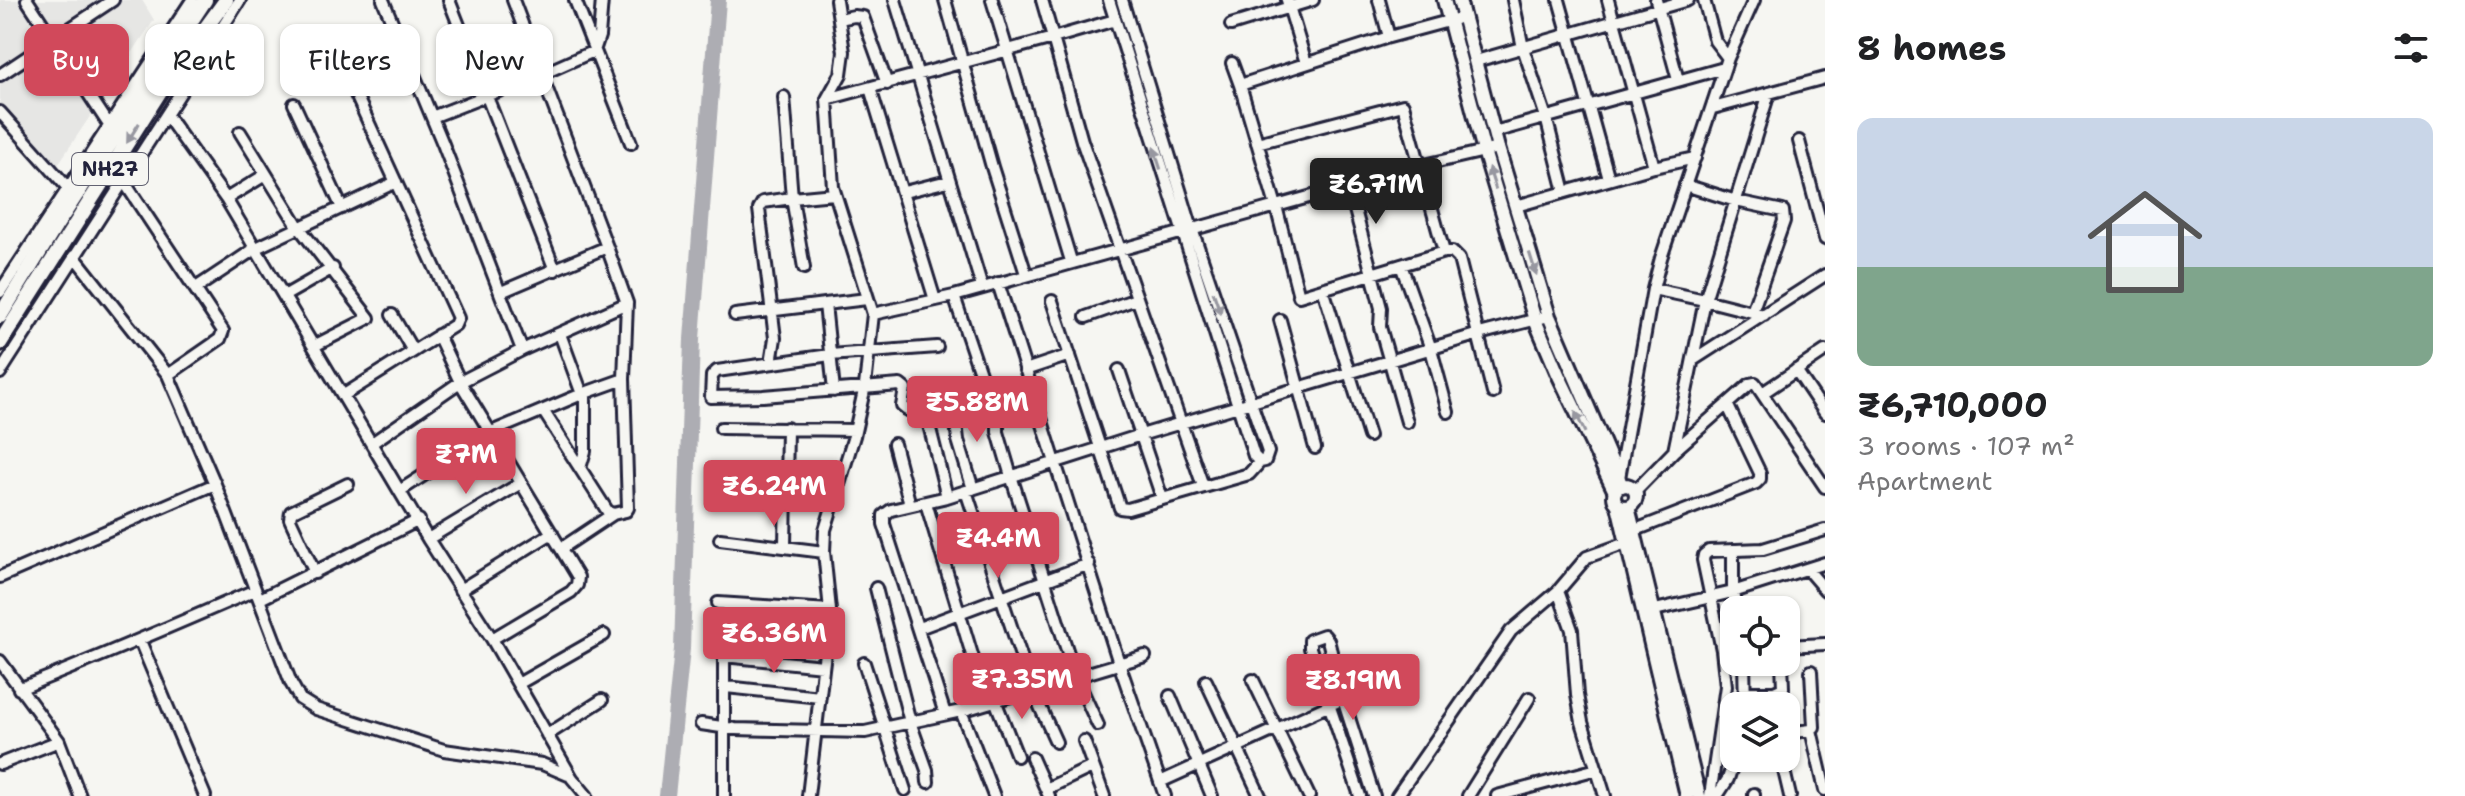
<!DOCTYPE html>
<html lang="en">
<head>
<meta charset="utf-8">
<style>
  :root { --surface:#fff; --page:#f6f6f6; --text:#202124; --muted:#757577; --line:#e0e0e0; --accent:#d1495b }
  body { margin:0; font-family:"Shantell Sans",sans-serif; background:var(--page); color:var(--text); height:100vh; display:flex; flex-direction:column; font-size:30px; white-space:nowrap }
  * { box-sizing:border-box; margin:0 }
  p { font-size:26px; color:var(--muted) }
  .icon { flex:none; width:44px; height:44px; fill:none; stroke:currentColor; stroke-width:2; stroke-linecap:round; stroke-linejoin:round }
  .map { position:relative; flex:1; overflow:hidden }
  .panel { display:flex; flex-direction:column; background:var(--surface); width:640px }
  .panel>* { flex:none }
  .guide { position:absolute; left:24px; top:24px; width:760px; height:72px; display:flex; gap:16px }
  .fabs { position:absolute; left:1720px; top:596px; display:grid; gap:16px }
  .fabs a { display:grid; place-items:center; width:80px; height:80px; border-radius:16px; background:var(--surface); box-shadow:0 2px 6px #0004; font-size:40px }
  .price { position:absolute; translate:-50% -68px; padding:0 18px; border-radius:8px; background:var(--accent); color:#fff; font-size:26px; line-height:52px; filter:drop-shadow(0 2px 4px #0008) }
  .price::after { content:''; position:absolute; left:50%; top:48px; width:24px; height:18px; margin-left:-12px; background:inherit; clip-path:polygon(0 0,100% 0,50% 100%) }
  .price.selected { background:#222; color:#fff }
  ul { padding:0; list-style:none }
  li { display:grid; align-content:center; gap:16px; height:424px; padding:0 32px }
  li+li { border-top:2px solid var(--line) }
  li span { display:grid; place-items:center; height:248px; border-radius:16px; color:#555 }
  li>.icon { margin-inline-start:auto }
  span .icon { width:144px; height:144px; fill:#fffc; stroke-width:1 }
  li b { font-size:34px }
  h2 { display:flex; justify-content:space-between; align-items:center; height:96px; padding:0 32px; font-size:34px }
  .pill { padding:0 28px; border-radius:16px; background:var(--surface); box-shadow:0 2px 6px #0004; font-size:28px; line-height:72px }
  .pill.selected { background:var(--accent); color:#fff }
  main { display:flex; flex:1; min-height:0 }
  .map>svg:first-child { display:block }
  .built { fill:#e6e6e4 }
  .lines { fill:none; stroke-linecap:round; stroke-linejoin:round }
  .river { stroke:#adadb3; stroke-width:16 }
  .minor-casing { stroke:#22223b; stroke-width:16 }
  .major-casing { stroke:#22223b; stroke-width:18 }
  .highway-casing { stroke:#22223b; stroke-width:20 }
  .minor { stroke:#f6f6f2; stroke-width:10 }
  .major { stroke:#f6f6f2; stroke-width:12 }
  .highway { stroke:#f6f6f2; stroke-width:14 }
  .oneway { fill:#9797a0 }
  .labels { text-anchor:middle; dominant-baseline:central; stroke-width:8; stroke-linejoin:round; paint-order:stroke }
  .shield { fill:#f6f6f2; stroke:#626272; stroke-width:2 }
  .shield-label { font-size:20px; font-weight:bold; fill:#22223b }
</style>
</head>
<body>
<main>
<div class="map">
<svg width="1825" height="796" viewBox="0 0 1825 796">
  <rect width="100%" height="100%" fill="#f6f6f2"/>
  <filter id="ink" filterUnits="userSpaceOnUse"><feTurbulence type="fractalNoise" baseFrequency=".0125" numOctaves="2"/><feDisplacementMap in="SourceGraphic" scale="16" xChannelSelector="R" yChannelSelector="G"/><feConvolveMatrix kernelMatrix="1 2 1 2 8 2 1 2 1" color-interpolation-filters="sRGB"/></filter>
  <g filter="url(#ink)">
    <!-- built -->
    <path class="built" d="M0 0H142L154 20 55 169 0 109Z"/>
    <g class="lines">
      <!-- river -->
      <path class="river" d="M667 796 682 649 692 339 718 0"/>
      <defs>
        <path id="minor" d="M27 0 109 125
          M383 0 443 144 522 350
          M449 0 555 270
          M575 0 631 143
          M895 0 982 287
          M945 0 992 167 1026 274
          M992 0 1071 261
          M1042 0 1053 38 1115 20
          M1109 0 1254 456 1260 462 1265 461 1268 452 1192 229 1122 0
          M1287 0 1306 63
          M1379 0 1389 37
          M1513 0 1523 48 1546 117 1565 192
          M1559 0 1609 179
          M1608 0 1654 167
          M1656 0 1678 80
          M1704 0 1715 41 1728 58
          M839 19 854 16 863 17 887 84
          M1456 19 1389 37 1240 85 1276 206 1299 296 1444 252H1452L1459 259 1493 393
          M1231 25 1313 0
          M1476 61 1688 0
          M1232 63 1240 85
          M0 75 113 0
          M870 88 935 300
          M784 97 792 198 834 194
          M827 99 1053 38 1082 141 1203 486
          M294 104 342 208
          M1713 108 1825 78
          M0 112 68 188
          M167 116 226 199 428 539 492 639 572 778 587 796
          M432 117 540 75 594 51 599 36 602 0
          M240 132 298 226 369 318 314 346
          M1494 132 1724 68
          M1799 141 1825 239
          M1257 143 1403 105 1444 252
          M123 180 223 331 220 339 168 375
          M1685 185 1736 201 1783 211 1784 221 1752 312
          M1349 187 1381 308 1380 327 1407 422
          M904 192 948 181
          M226 199 265 175
          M1516 206 1654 167 1695 158
          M74 256 168 375 215 484 291 683 300 699 316 709 444 750 542 764 568 775
          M1401 265 1431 349 1448 412
          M998 283 1119 663 1165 796
          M196 288 256 248 396 182
          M1323 289 1369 436
          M1653 289 1705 300 1674 451
          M0 292 192 0
          M501 292 607 247 513 0
          M284 296 333 268
          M954 296 987 394
          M1052 301 1120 508 1128 509 1249 474 1260 462
          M873 314 954 296 1420 166 1498 148
          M392 315 413 351
          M735 315 825 304
          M1764 315 1705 300 1769 93
          M1086 317 1136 299
          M1280 320 1315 448
          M438 335 460 382 578 577 577 585 571 592 492 639
          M937 347 830 355 717 371 712 376 711 397 763 396 900 385 905 389 902 406 907 410 954 405 1029 382
          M1693 360 1825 275
          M771 363 775 338 759 209 763 202 792 198 804 268
          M1025 370 1070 355
          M1119 370 1162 498
          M1796 370 1825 413
          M0 373 240 0
          M834 391 825 304 867 299
          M994 392 998 412V432L1011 476 1075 675 1098 725
          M1764 392 1825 351
          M582 394 624 379
          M344 395 455 325 458 318 356 95
          M954 405 958 440 973 489
          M925 409 947 497
          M544 412 608 512 613 514 626 511 628 508 624 379 627 303
          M721 428 855 430
          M372 443 460 382 522 350 627 303 607 247
          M894 444 910 505
          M580 468 585 451V393
          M1619 478 1653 289 1661 258 1728 58 1754 0
          M718 481 837 486
          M401 490 489 433 582 394 560 334
          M966 491 1032 689 1056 742
          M1635 491 1674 451 1750 384 1755 383 1825 487
          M926 503 986 701
          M1633 531 1756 483 1760 479V473L1727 404
          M428 539 521 483
          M720 539 824 552
          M785 546 787 428
          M562 548 613 514
          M1733 550V592L1736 610
          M1807 569 1825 590
          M315 573 290 519 291 512 348 484
          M0 577 215 484
          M876 588 910 722 927 770 928 782
          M460 590 552 533
          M1558 591 1572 630 1577 695 1582 722 1605 796
          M260 599 419 520
          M718 603 830 610
          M1646 612 1733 592 1825 563
          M919 628 1089 564
          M140 641 205 796
          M1786 646 1825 644
          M724 656 823 666
          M0 661 59 741 80 796
          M1744 662 1745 706
          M864 663 905 790
          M1253 680 1309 796
          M1206 681 1260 796
          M518 684 604 635
          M726 687 820 697
          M19 689C99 657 177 624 255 590
          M1746 692H1774L1783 688 1782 662
          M1170 696 1212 796
          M995 700 1017 756
          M961 711 994 796
          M945 714 884 524V515L891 510 947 497 1141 435 1479 334 1549 316
          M701 724 735 729 865 732 961 711 1145 656
          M1811 730 1825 790
          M1786 733 1811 730 1814 727 1811 671
          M547 735 602 700
          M1084 741 1104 796
          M1032 758 1049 796
          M1781 758 1790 796
          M0 764 59 741
          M1160 782 1343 699
          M1046 789 1092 767
          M1754 794V796
          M724 796V656L729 604
          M808 796 830 610 824 552 825 530 854 436 865 386 873 314 833 187 827 99 841 74 844 52 836 0
          M1360 796 1310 648V640L1324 635 1328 640 1343 699 1374 796
          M1397 796 1511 631 1558 591 1587 557 1626 543
          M1468 796 1529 698
          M1497 796 1597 769
          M1710 796 1726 686 1722 650 1703 560 1704 555 1709 551 1763 549 1825 530
          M1717 796 1728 779 1735 758"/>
        <path id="major" d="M1444 0 1484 151 1535 320 1558 374 1615 492
          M1459 0 1498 148 1549 316 1622 486
          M1614 496a11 11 0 1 1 22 0a11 11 0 1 1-22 0Z
          M1618 505 1687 796
          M1628 507 1699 796"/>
        <path id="highway" d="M0 316 55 227 205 0
          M0 343 162 88 226 0"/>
      </defs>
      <!-- minor casing -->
      <use href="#minor" class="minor-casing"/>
      <!-- major casing -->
      <use href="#major" class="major-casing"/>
      <!-- highway casing -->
      <use href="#highway" class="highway-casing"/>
      <!-- minor -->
      <use href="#minor" class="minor"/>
      <!-- major -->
      <use href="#major" class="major"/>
      <!-- highway -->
      <use href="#highway" class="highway"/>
    </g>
    <!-- one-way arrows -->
    <defs><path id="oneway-solid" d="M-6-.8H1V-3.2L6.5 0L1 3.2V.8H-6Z" transform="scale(2)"/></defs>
    <g class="oneway">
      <use href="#oneway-solid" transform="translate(133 133) rotate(122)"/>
      <use href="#oneway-solid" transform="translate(1157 158) rotate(-108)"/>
      <use href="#oneway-solid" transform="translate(1492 178) rotate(-108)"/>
      <use href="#oneway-solid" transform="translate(1533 264) rotate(72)"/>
      <use href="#oneway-solid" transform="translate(1217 303) rotate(71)"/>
      <use href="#oneway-solid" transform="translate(1580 422) rotate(-115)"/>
    </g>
  </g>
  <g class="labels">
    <!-- shield labels -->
    <rect class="shield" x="72" y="153" width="76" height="32" rx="6"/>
    <g class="shield-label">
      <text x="110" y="169">NH27</text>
    </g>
  </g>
</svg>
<div class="fabs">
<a><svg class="icon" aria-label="locate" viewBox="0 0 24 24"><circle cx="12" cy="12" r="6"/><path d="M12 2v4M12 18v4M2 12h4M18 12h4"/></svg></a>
<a><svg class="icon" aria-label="layers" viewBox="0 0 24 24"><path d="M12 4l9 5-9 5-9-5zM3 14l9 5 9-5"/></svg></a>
</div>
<b class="price selected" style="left:1376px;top:226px">₹6.71M</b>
<b class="price" style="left:977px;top:444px">₹5.88M</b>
<b class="price" style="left:466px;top:496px">₹7M</b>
<b class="price" style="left:774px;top:528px">₹6.24M</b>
<b class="price" style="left:998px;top:580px">₹4.4M</b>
<b class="price" style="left:774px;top:675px">₹6.36M</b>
<b class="price" style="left:1022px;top:721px">₹7.35M</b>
<b class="price" style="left:1353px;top:722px">₹8.19M</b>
<div class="guide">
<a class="pill selected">Buy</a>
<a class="pill">Rent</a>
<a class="pill">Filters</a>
<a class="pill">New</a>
</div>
</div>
<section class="panel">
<h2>8 homes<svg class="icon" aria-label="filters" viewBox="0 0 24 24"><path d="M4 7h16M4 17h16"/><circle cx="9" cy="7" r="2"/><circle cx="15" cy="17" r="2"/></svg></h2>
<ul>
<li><span style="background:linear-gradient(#c9d6e8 60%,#7fa58c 0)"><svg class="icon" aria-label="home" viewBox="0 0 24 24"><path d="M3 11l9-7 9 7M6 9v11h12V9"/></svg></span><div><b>₹6,710,000</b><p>3 rooms · 107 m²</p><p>Apartment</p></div></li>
</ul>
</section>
</main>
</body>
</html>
